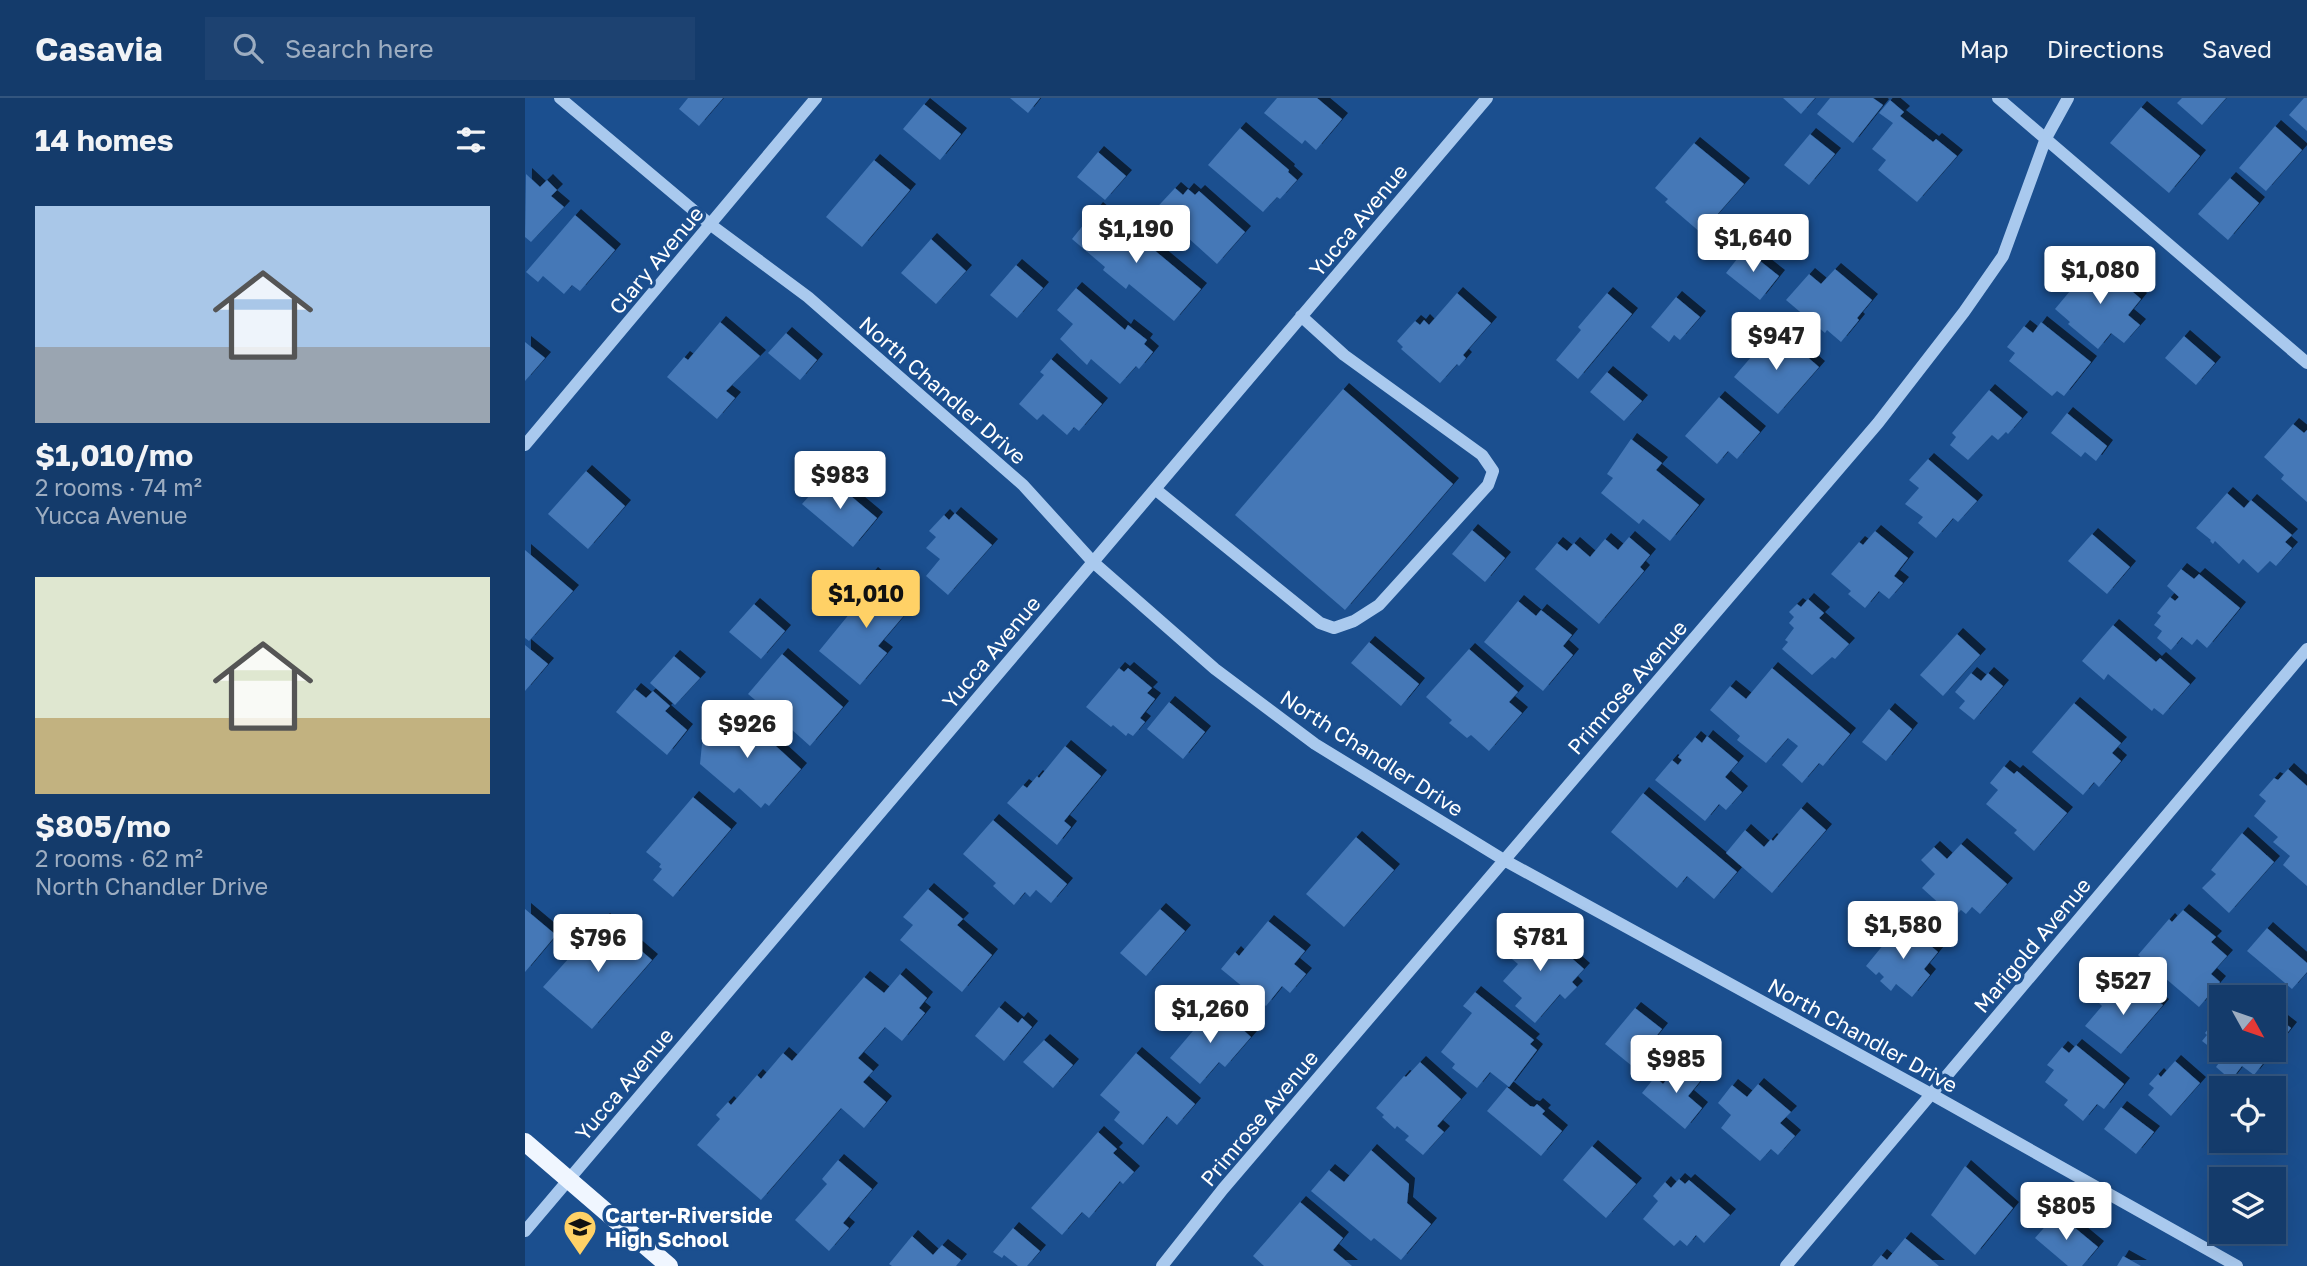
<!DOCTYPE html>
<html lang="en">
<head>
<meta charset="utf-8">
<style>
  :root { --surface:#143b6b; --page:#1d4271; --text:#f1f3f6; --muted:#9dadc1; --line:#33557e; --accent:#ffd166 }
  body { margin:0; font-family:"Golos Text",sans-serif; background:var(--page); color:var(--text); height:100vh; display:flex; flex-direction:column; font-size:26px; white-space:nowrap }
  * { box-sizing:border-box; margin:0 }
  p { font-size:23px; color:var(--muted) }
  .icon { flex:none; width:38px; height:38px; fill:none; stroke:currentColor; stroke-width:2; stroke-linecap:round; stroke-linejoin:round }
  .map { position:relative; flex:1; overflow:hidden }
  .drawer { display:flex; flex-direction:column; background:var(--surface); width:525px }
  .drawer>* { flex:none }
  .needle { width:46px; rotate:130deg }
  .tools { position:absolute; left:1684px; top:887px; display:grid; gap:14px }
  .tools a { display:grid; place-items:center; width:77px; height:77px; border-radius:0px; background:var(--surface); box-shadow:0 7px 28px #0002,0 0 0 2px var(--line); font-size:35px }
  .price { position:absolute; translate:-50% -60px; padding:0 16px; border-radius:7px; background:#fff; color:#222; font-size:23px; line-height:46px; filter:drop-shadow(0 2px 4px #0008) }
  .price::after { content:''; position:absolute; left:50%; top:42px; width:21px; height:16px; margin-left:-10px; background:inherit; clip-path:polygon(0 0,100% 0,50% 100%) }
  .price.on { background:var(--accent); color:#111 }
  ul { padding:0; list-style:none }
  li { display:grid; align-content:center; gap:14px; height:371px; padding:0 35px }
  li span { display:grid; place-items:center; height:217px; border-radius:0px; color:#555 }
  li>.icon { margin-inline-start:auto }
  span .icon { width:126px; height:126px; fill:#fffc; stroke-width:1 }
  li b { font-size:30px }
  h2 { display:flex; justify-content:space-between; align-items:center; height:84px; padding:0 35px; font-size:30px }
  header { display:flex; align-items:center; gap:42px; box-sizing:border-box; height:98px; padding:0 35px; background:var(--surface); border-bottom:2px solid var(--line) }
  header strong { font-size:33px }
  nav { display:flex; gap:38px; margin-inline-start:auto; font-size:24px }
  .search { width:490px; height:63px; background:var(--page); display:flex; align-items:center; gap:18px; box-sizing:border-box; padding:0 24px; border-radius:0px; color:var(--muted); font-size:26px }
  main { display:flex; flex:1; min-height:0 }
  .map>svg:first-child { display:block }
  .building { fill:#4478b7; filter:url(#shadow) }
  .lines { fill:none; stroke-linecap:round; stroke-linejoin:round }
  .minor { stroke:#a9c9ee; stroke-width:12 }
  .major { stroke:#f0f6ff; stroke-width:18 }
  .labels { text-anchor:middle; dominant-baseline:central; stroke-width:7; stroke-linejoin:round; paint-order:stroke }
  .street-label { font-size:21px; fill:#fff; stroke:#1b4f8f }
  .poi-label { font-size:21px; font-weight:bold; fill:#fff; stroke:#1b4f8f; text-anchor:start }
</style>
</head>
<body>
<header>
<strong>Casavia</strong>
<div class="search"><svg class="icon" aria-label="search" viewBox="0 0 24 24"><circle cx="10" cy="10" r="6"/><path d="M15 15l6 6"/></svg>Search here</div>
<nav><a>Map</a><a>Directions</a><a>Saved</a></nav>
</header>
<main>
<section class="drawer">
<h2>14 homes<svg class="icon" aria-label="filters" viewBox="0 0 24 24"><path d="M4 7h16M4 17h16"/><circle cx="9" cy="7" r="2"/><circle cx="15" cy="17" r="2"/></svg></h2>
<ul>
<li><span style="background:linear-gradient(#a9c7e8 65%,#9aa5b1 0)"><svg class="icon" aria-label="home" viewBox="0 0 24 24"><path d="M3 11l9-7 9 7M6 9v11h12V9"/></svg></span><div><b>$1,010/mo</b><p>2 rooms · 74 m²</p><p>Yucca Avenue</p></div></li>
<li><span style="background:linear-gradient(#dfe7d0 65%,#c2b280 0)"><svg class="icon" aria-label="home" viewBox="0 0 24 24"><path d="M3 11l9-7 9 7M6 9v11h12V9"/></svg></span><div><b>$805/mo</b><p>2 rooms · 62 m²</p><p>North Chandler Drive</p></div></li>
</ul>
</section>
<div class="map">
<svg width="1782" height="1168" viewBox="0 0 1782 1168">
  <defs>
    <filter id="shadow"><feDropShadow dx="6" dy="-6" stdDeviation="0" flood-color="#0009"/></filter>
  </defs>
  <rect width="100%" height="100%" fill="#1b4f8f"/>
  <!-- building -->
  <path class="building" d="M163 0H198L174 28 154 11Z
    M485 0H515L503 15Z
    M752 0H792L817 21 791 52 780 42 777 46 739 15Z
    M1258 0H1290L1276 16Z
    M1305 0H1348L1358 7 1328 45 1292 16Z
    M1657 0H1701L1677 27 1652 5Z
    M1779 0H1782V33L1764 17Z
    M1365 2 1379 14 1375 18 1408 44 1411 41 1432 58 1392 104 1353 72 1361 62 1347 51 1368 25 1354 15Z
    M399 6 436 36 415 62 378 31Z
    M1616 9 1675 58 1644 95 1585 45Z
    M1750 28 1777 52 1741 93 1714 70Z
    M715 30 764 72 763 74 772 82 755 101 752 99 738 114 683 67Z
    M1285 36 1310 56 1284 87 1259 67Z
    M1169 45 1219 86 1176 135 1140 104 1143 101 1130 90Z
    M573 54 601 78 580 102 552 79Z
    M349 62 385 92 337 149 301 119Z
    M1 76 15 89 22 82 32 92 26 98 39 109 6 144 0 139Z
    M1705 80 1734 105 1703 142 1673 116Z
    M650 90 658 97 663 91 670 97 674 93 720 134 692 166 661 138 654 145 624 118Z
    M572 110 607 139 610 136 676 191 649 223 604 186 601 191 578 172 580 169 547 141Z
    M50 117 90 152 55 193 47 187 39 196 18 178 13 184 1 174Z
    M406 141 441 173 411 206 376 175Z
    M1220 151 1254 178 1235 202 1201 175Z
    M1572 159 1590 174 1588 177 1616 201 1603 217 1615 227 1599 245 1586 235 1573 251 1543 226 1545 224 1530 211 1545 193 1542 190 1550 181 1552 183Z
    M491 167 518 190 492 220 465 197Z
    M1310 171 1347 202 1332 220 1334 222 1316 244 1302 232 1300 235 1261 202 1284 176 1296 186Z
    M551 190 600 232 603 227 622 242 619 246 628 254 614 271 611 268 595 286 566 261 562 267 535 241 548 226 532 212Z
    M932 195 966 225 938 257 941 260 934 268 932 266 915 285 876 251 878 249 872 243 890 223 895 227 899 222 904 227Z
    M1082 195 1107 216 1053 281 1031 262 1056 232 1053 229Z
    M1151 199 1175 219 1155 242 1149 237 1144 244 1126 229Z
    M195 224 235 258 201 293 210 300 192 321 142 279 159 259 163 262Z
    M1516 224 1566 264 1539 298 1532 293 1527 298 1484 263 1490 255 1482 249 1499 228 1508 235Z
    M1250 231 1294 269 1253 316 1209 279Z
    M261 235 292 262 275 282 243 255Z
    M1659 238 1690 265 1671 287 1640 260Z
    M0 244 20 260 0 283Z
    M526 261 577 306 554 333 549 329 542 337 518 316 512 322 494 306 519 277 515 274Z
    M1082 274 1117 303 1099 323 1065 294Z
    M818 291 928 386 820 512 710 417Z
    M1464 292 1497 320 1483 336 1481 334 1473 342 1467 337 1443 362 1425 347 1431 339 1427 335Z
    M1194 299 1235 334 1212 361 1203 353 1192 366 1160 338Z
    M1542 315 1582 348 1571 363 1560 354 1556 359 1526 335Z
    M1768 326 1779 335 1782 332V404L1756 381 1759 377 1739 359Z
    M1106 341 1137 365 1131 372 1174 407 1145 443 1118 421 1114 426 1076 395 1088 380 1082 376Z
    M1403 361 1452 403 1433 424 1428 420 1411 440 1393 425 1398 419 1380 406 1394 390 1384 382Z
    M61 373 100 408 63 451 23 416Z
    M302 378 352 420 328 449 277 406Z
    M1702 395 1719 410 1726 402 1767 437 1760 444 1767 450 1751 468 1745 463 1733 475 1718 461 1714 466 1690 443 1688 446 1685 443 1686 442 1671 430Z
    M430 415 467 447 423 497 401 478 415 461 401 450 411 439 404 433 419 417 424 422Z
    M947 432 980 460 960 484 927 456Z
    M1350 433 1383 460 1369 478 1378 485 1364 501 1354 493 1340 510 1323 496 1326 493 1306 476 1334 444 1338 447Z
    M1567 436 1605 469 1582 496 1543 463Z
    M1104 439 1125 457 1115 469 1119 473 1074 526 1010 471 1032 445 1042 453 1049 445 1065 459 1080 441 1093 452Z
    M0 452 48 493 4 543 0 540Z
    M1656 471 1669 481 1674 476 1715 510 1682 550 1672 541 1667 547 1657 539 1646 552 1632 540 1637 533 1629 527 1636 518 1632 515 1645 499 1650 503 1654 499 1642 488Z
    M347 475 387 508 353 548 362 555 335 587 294 553 339 498 332 492Z
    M1283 501 1299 515 1294 520 1324 546 1310 561 1307 559 1287 577 1257 551 1263 544 1260 542 1269 530 1264 525 1269 519 1264 514 1272 506 1276 509Z
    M993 503 1011 518 1016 512 1047 537 1038 548 1048 557 1018 593 959 544Z
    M229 506 260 533 236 561 204 534Z
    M1588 527 1631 564 1635 560 1665 586 1638 617 1629 610 1627 613 1583 576 1579 582 1557 563Z
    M1432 536 1455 557 1418 598 1395 577Z
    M844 544 894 586 876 608 826 565Z
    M0 547 23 566 0 593Z
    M944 551 993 594 984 604 997 615 964 653 946 637 942 640 924 625 927 622 901 599Z
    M257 556 318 609 285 648 266 631 262 636 252 626 255 623 223 596Z
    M149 558 175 580 150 607 125 585Z
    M594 570 599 574 603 570 627 590 622 595 630 601 615 620 620 624 608 638 603 635 601 638 588 627 586 629 561 609Z
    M1247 570 1325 636 1298 668 1294 665 1277 685 1257 667 1273 648 1263 640 1241 665 1212 642 1215 638 1185 612 1205 588 1221 601Z
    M1446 575 1456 583 1463 575 1478 588 1449 622 1434 610 1440 603 1430 594Z
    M110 591 121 600 128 593 145 608 140 613 162 632 142 657 91 614Z
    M644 604 680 634 658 661 622 631Z
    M1549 605 1596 645 1587 655 1596 663 1574 689 1569 684 1558 697 1507 654Z
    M209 610 276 671 244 708 240 705 236 710 214 690 209 695 175 666 177 646Z
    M1364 611 1387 631 1361 663 1337 644Z
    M1182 638 1213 664 1200 679 1217 694 1201 712 1194 706 1180 723 1130 682 1147 662 1153 667 1157 662 1153 659 1170 639 1177 645Z
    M540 648 576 678 539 723 546 729 532 747 482 705 498 687 502 690 512 678 514 680Z
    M1479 668 1489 676 1492 673 1542 715 1509 753 1489 735 1492 732 1461 706 1473 692 1465 685Z
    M1763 671 1782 688V788L1758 767 1765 758 1748 744 1753 739 1729 718 1741 703 1734 697 1749 680 1753 682Z
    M1118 695 1212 774 1189 801 1162 778 1152 790 1086 734Z
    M168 699 206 731 148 799 128 782 137 771 134 769 136 766 121 754Z
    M1276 710 1301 732 1247 795 1201 755 1220 732 1239 749 1246 741 1248 743Z
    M468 722 542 786 526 805 511 792 505 799 500 794 489 807 468 788 471 785 438 756Z
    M1717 735 1749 764 1704 815 1677 790 1691 776 1686 772Z
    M831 739 869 772 819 829 781 796Z
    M1436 746 1482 786 1455 816 1447 809 1441 816 1436 812 1429 819 1397 790 1410 776 1396 762 1409 749 1422 761Z
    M403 791 438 821 432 827 467 857 437 894 375 842 388 827 378 819Z
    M0 811 31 837 0 874Z
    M635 811 660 833 621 878 595 855Z
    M1658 812 1691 839 1686 844 1702 858 1686 876 1695 884 1674 909 1613 857 1644 821 1647 824Z
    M79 821 127 862 67 931 18 889Z
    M743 823 780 853 769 866 781 876 765 895 757 888 741 908 696 871 710 854 714 858Z
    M1377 824 1413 854 1399 871 1405 877 1387 899 1371 886 1366 893 1355 883 1359 879 1354 874 1351 877 1341 868Z
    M1008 826 1059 871 1047 884 1052 889 1040 901 1035 896 1010 925 990 908 997 900 978 883 993 866 981 856Z
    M1742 830 1782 865V874L1767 891 1722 853Z
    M375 876 402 900 394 910 400 915 377 943 360 929 333 960 348 973 338 984 361 1004 339 1030 316 1010 236 1102 172 1047 195 1021 191 1017 203 1004 206 1007 232 977 236 981 258 955 267 963 339 879 359 895Z
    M1602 884 1618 897 1621 894 1638 907 1596 956 1560 928 1577 908 1574 905 1585 891 1592 897Z
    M950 894 1009 942 1005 946 1012 952 984 989 965 974 952 990 927 970 930 966 916 954 947 915 938 908Z
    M690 907 726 939 700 969 694 964 675 986 645 960Z
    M474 909 493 925 497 920 507 929 479 963 450 938Z
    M1110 910 1137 931 1107 968 1080 946Z
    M1696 915V952H1748V916L1766 930 1729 977 1717 968 1706 982 1691 969 1696 962 1688 956 1690 953 1677 943 1682 937 1680 935Z
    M519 942 548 967 528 990 498 964Z
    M1551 947 1599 986 1579 1011 1572 1006 1558 1023 1539 1007 1543 1002 1520 984 1529 972 1522 967 1537 949 1544 955Z
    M611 955 670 1006 652 1027 642 1018 618 1047 589 1022 595 1014 575 997Z
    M1650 963 1675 985 1646 1018 1623 997 1629 990 1624 986 1633 976 1636 979Z
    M895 964 936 1001 912 1028 919 1034 898 1057 880 1042 884 1038 872 1028 870 1031 857 1019 859 1017 851 1010 879 978 881 979Z
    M1157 964 1177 981 1163 998 1177 1010 1160 1031 1117 995 1130 979 1138 986Z
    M1233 986 1266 1014 1255 1025 1270 1038 1253 1057 1246 1051 1235 1063 1196 1030 1206 1017 1193 1005 1207 987 1222 999Z
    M982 989 1005 1008 1009 1009 1012 1006 1020 1013 1017 1016 1037 1033 1016 1058 962 1013Z
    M1596 1009 1629 1034 1611 1056 1579 1031Z
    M573 1034 592 1051 588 1055 609 1074 598 1086 595 1083 564 1120 557 1114 537 1137 506 1110Z
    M1067 1048 1111 1086 1081 1120 1038 1082Z
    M846 1052 884 1086 882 1105 906 1126 876 1162 849 1140 846 1143 786 1093 804 1072 819 1084Z
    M313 1062 347 1091 318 1125 324 1130 304 1153 270 1122 302 1086 297 1081Z
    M1440 1068 1488 1110 1450 1157 1406 1117Z
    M1154 1081 1160 1086 1164 1082 1205 1117 1179 1145 1171 1137 1162 1148 1155 1142 1149 1148 1118 1121 1133 1103 1128 1098 1140 1084 1146 1090Z
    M775 1104 818 1140 808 1152 827 1168H739L728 1158Z
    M1532 1115 1573 1149 1557 1168H1543L1510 1140Z
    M488 1130 515 1153 502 1168H493L479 1157 477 1160 468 1154Z
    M387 1138 408 1157 417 1147 436 1162 431 1168H367L364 1166Z
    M1380 1140 1414 1168H1347L1356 1157 1362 1162Z
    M1598 1158 1616 1168H1592Z"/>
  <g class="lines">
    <!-- minor -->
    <path class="minor" d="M35 0 186 127 283 199 498 387 568 464 690 571 790 646 979 762 1406 996 1712 1168
      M1473 0 1782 265
      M0 347 291 0
      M630 391 795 525 809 530 829 523 854 507 963 387 968 373 957 357 819 257 776 218
      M0 1133 962 0
      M637 1168 698 1091 1353 325 1439 214 1478 158 1521 40 1543 0
      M1261 1168 1782 551"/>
    <!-- major -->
    <path class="major" d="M0 1044 144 1168"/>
  </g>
  <!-- icons -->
  <defs>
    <symbol id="school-pin" viewBox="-11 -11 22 30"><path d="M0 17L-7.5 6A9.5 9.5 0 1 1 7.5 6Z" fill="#ffd166" stroke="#1b4f8f"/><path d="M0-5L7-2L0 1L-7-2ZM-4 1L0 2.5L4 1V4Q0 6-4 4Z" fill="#111"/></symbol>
  </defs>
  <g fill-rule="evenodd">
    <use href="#school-pin" x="36" y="1110" width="38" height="52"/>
  </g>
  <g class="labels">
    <!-- street labels -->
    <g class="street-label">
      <text transform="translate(833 122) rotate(-50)">Yucca Avenue</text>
      <text transform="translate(131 162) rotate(-50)">Clary Avenue</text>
      <text transform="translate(418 292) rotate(41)">North Chandler Drive</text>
      <text transform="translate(466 554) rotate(-50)">Yucca Avenue</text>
      <text transform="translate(1102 589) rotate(-49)">Primrose Avenue</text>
      <text transform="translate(847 655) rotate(33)">North Chandler Drive</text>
      <text transform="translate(1507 847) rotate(-50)">Marigold Avenue</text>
      <text transform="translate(1338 937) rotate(29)">North Chandler Drive</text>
      <text transform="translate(99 986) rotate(-50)">Yucca Avenue</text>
      <text transform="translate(734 1020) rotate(-50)">Primrose Avenue</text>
    </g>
    <!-- poi labels -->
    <g class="poi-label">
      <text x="80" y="1117">Carter-Riverside<tspan x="80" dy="24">High School</tspan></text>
    </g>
  </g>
</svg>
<div class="tools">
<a><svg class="needle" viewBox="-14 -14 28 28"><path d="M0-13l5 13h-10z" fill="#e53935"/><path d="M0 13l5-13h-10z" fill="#9dadc1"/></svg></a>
<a><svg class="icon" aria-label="locate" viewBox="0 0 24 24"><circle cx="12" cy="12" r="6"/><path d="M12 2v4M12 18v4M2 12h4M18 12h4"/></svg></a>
<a><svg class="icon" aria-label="layers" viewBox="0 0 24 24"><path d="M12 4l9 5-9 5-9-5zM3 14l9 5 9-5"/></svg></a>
</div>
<b class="price" style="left:611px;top:167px">$1,190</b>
<b class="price" style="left:1228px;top:176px">$1,640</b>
<b class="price" style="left:1575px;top:208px">$1,080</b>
<b class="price" style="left:1251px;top:274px">$947</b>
<b class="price" style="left:315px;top:413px">$983</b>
<b class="price on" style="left:341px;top:532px">$1,010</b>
<b class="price" style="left:222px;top:662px">$926</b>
<b class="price" style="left:1378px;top:863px">$1,580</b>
<b class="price" style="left:1015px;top:875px">$781</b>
<b class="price" style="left:73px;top:876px">$796</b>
<b class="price" style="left:1598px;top:919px">$527</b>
<b class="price" style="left:685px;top:947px">$1,260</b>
<b class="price" style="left:1151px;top:997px">$985</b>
<b class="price" style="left:1541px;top:1144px">$805</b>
</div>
</main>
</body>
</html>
